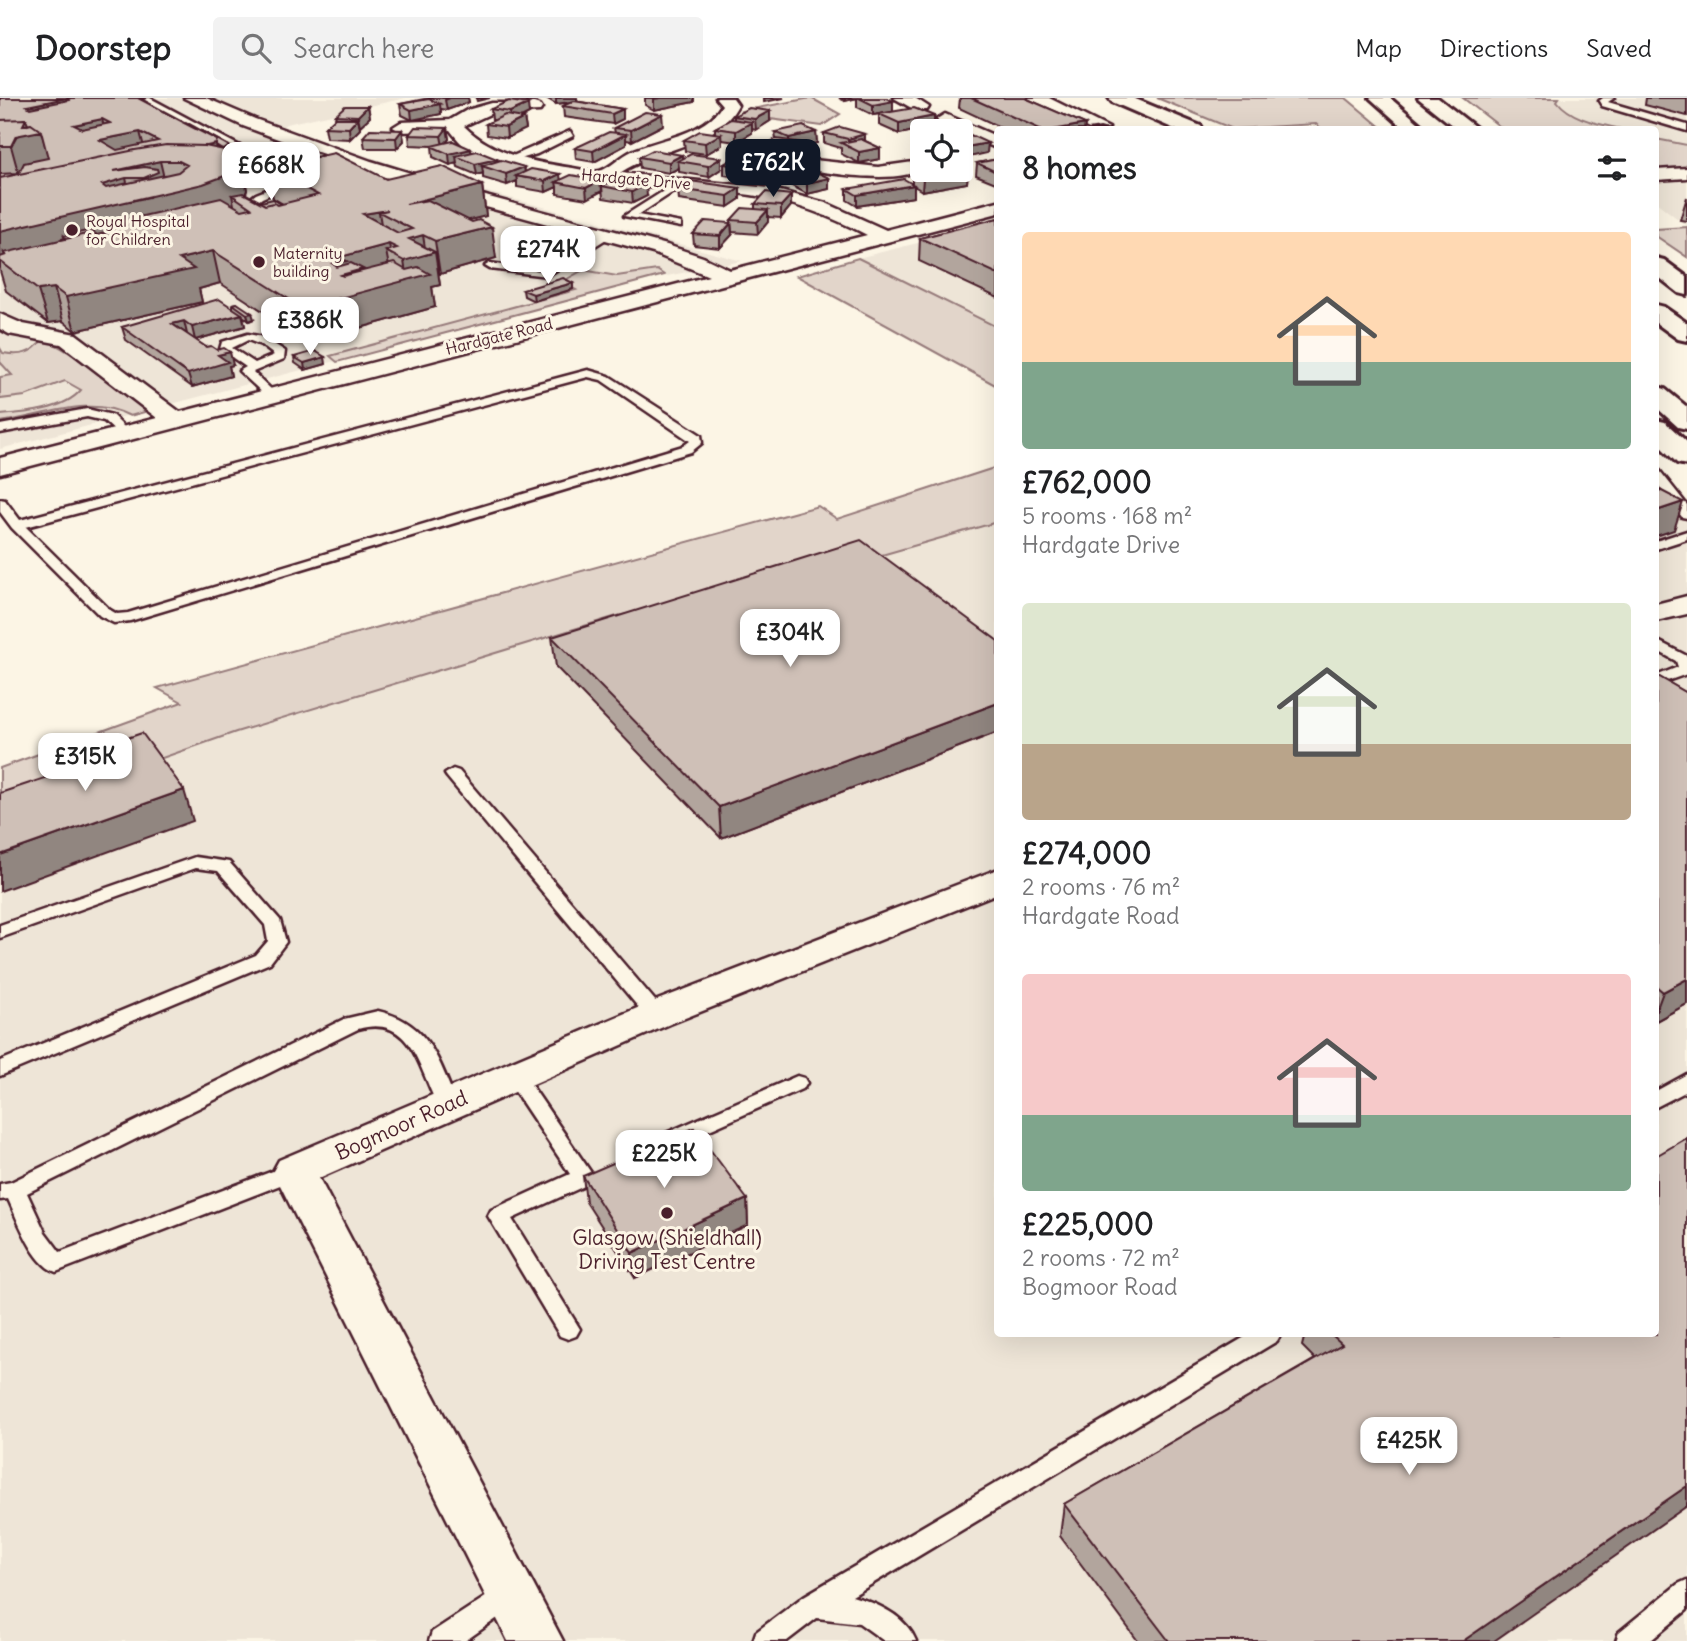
<!DOCTYPE html>
<html lang="en">
<head>
<meta charset="utf-8">
<style>
  :root { --surface:#fff; --page:#f2f2f2; --text:#202124; --muted:#757577; --line:#e0e0e0; --accent:#111827 }
  body { margin:0; font-family:Delius,sans-serif; background:var(--page); color:var(--text); height:100vh; display:flex; flex-direction:column; font-size:26px; white-space:nowrap }
  * { box-sizing:border-box; margin:0 }
  p { font-size:23px; color:var(--muted) }
  .icon { flex:none; width:38px; height:38px; fill:none; stroke:currentColor; stroke-width:2; stroke-linecap:round; stroke-linejoin:round }
  .map { position:relative; flex:1; overflow:hidden }
  .sheet { position:absolute; left:994px; top:28px; width:665px; height:1211px; display:flex; flex-direction:column; background:var(--surface); border-radius:7px; box-shadow:0 7px 28px #0002 }
  .sheet>* { flex:none }
  .fabs { position:absolute; left:910px; top:21px; display:grid; gap:14px }
  .fabs a { display:grid; place-items:center; width:63px; height:63px; border-radius:7px; background:var(--surface); box-shadow:0 7px 28px #0002; font-size:35px }
  .price { position:absolute; translate:-50% -60px; padding:0 16px; border-radius:14px; background:#fff; color:#222; font-size:23px; line-height:46px; filter:drop-shadow(0 2px 4px #0008) }
  .price::after { content:''; position:absolute; left:50%; top:42px; width:21px; height:16px; margin-left:-10px; background:inherit; clip-path:polygon(0 0,100% 0,50% 100%) }
  .price.active { background:var(--accent); color:#fff }
  ul { padding:0; list-style:none }
  li { display:grid; align-content:center; gap:14px; height:371px; padding:0 28px }
  li span { display:grid; place-items:center; height:217px; border-radius:7px; color:#555 }
  li>.icon { margin-inline-start:auto }
  span .icon { width:126px; height:126px; fill:#fffc; stroke-width:1 }
  li b { font-size:30px }
  h2 { display:flex; justify-content:space-between; align-items:center; height:84px; padding:0 28px; font-size:30px }
  header { display:flex; align-items:center; gap:42px; box-sizing:border-box; height:98px; padding:0 35px; background:var(--surface); border-bottom:2px solid var(--line) }
  header strong { font-size:33px }
  nav { display:flex; gap:38px; margin-inline-start:auto; font-size:24px }
  .search { width:490px; height:63px; background:var(--page); display:flex; align-items:center; gap:18px; box-sizing:border-box; padding:0 24px; border-radius:7px; color:var(--muted); font-size:26px }
  .map>svg:first-child { display:block }
  .built { fill:#eee5d7 }
  .green { fill:#e2d5ca; stroke:#967a7a; stroke-width:2 }
  .lines { fill:none; stroke-linecap:round; stroke-linejoin:round }
  .lane-casing { stroke:#4a1f2b; stroke-width:5 }
  .street-casing { stroke:#4a1f2b; stroke-width:5 }
  .primary-casing { stroke:#4a1f2b; stroke-width:6 }
  .highway-casing { stroke:#4a1f2b; stroke-width:6 }
  .lane { fill:#fcf5e5; fill-rule:evenodd }
  .street { fill:#fcf5e5; fill-rule:evenodd }
  .primary { fill:#fcf5e5; fill-rule:evenodd }
  .highway { fill:#fcf5e5; fill-rule:evenodd }
  .wall { fill:#b2a59d; stroke:#4a1f2b; stroke-width:2 }
  .shaded-wall { fill:#918680; stroke:#4a1f2b; stroke-width:2; fill-rule:evenodd }
  .building { fill:#cfc0b7; stroke:#4a1f2b; stroke-width:2; fill-rule:evenodd }
  .poi-dot { fill:#4a1f2b; stroke:#fcf5e5; stroke-width:2.5 }
  .labels { text-anchor:middle; dominant-baseline:central; stroke-width:6; stroke-linejoin:round; paint-order:stroke }
  .far-street-label { font-size:16px; fill:#4a1f2b; stroke:#fcf5e5 }
  .far-poi-label { font-size:16px; fill:#4a1f2b; stroke:#fcf5e5; text-anchor:start }
  .near-street-label { font-size:21px; fill:#4a1f2b; stroke:#fcf5e5 }
  .near-poi-label { font-size:21px; fill:#4a1f2b; stroke:#fcf5e5 }
</style>
</head>
<body>
<header>
<strong>Doorstep</strong>
<div class="search"><svg class="icon" aria-label="search" viewBox="0 0 24 24"><circle cx="10" cy="10" r="6"/><path d="M15 15l6 6"/></svg>Search here</div>
<nav><a>Map</a><a>Directions</a><a>Saved</a></nav>
</header>
<div class="map">
<svg width="1687" height="1543" viewBox="0 0 1687 1543">
  <rect width="100%" height="100%" fill="#fcf5e5"/>
  <filter id="ink" filterUnits="userSpaceOnUse"><feTurbulence type="fractalNoise" baseFrequency=".0143" numOctaves="2"/><feDisplacementMap in="SourceGraphic" scale="14" xChannelSelector="R" yChannelSelector="G"/><feConvolveMatrix kernelMatrix="1 2 1 2 8 2 1 2 1" color-interpolation-filters="sRGB"/></filter>
  <g filter="url(#ink)">
    <!-- built -->
    <path class="built" d="M0 0H406L286 26 281 30 425 77 742 163 662 179 542 209 0 351Z
      M1518 0H1687V128L1656 104V32L1560 31Z
      M997 125V229L858 160Z
      M1656 368 1673 385 1687 405V1543H0V717L236 634 617 518 777 487 997 424 998 1236H1656Z"/>
    <!-- green -->
    <path class="green" d="M811 0 840 16 822 28 740 17 741 13Z
      M1157 0H1346L1383 31H1322L1316 26 1233 31Z
      M1463 0H1559L1557 3C1572 22 1600 26 1621 31H1503Z
      M1656 41 1687 47V72L1656 74Z
      M1687 129V159L1656 138V131Z
      M858 160 997 229V288L797 178Z
      M583 172 617 178 657 172 664 177 337 264 330 258 576 192 562 184Z
      M42 242C60 242 129 299 148 313L130 318C90 296 42 319 0 324V317C26 315 64 312 81 292L65 283 25 298 0 301V279L12 277 0 264V250L3 255C20 258 32 256 42 242Z
      M997 369V424L777 487 617 518 236 634 0 717V670L182 604 157 590 818 408 837 421Z"/>
    <g class="lines">
      <defs>
        <path id="lane" d="M140 0H150L296 78 299 84 262 100 251 109 256 112V116L241 112V108L256 96 291 82Z
          M1603 0H1614L1608 4 1687 27V33L1602 8 1599 3Z
          M570 33 573 38 537 56 510 64 506 61Z
          M681 82 684 83V87L638 117 681 125V129L624 118Z
          M608 133 611 134V138L547 178 490 171 485 168 490 165 541 173Z
          M248 236 263 239 285 253 284 261 253 274 274 294V298H266L239 273 246 269 220 251 222 244ZM248 242 261 247 274 257 255 265 232 250Z
          M588 272 609 278 701 337 702 345 691 354 130 523 114 525 100 518 12 430 0 414V401L5 402 20 422ZM588 279 601 282 690 343 683 348 128 515 117 516 110 512 26 429Z
          M87 311 112 317 130 335 120 338 104 323 87 319 0 335V327Z
          M1656 372 1660 373 1687 407V420L1682 419 1656 384Z
          M1687 433V441L1656 451V443Z
          M1656 542 1687 558V576L1656 587V578L1678 569 1676 563 1656 552Z
          M453 671 459 673 663 912 666 917 663 922H649L447 679 445 676Z
          M195 759 229 764 280 822 286 844 270 865 0 978V963L256 857 268 843 265 827 218 773 196 770 0 840V827Z
          M378 913C429 924 439 963 457 1006L454 1011 447 1013 440 1011C419 975 414 915 358 931L27 1095 45 1134 60 1154 294 1065 301 1067 305 1073 301 1079 56 1174C33 1166 18 1122 8 1101L0 1102V1086L11 1084 344 921Z
          M514 970 521 972 594 1079 591 1085 512 1121 580 1231 576 1238 568 1241 560 1238 488 1118 491 1112 570 1076 504 977 507 972Z
          M1687 976V993L1656 1009V993Z
          M797 978 804 980 807 985 804 990 680 1045 673 1048 666 1045 663 1040 666 1035Z
          M1250 1236H1281L1277 1243 852 1498C877 1505 906 1518 916 1543H884L859 1525 817 1520 787 1543H753L756 1534 804 1498Z
          M1687 1482V1512L1650 1543H1616L1619 1534 1678 1486Z
          M510 1483 519 1487 523 1496 519 1505 465 1543H429L432 1534Z"/>
        <path id="street" d="M184 0H206L255 21 371 63 489 99 667 147 703 159 730 172 867 137C831 118 791 103 751 97 669 86 540 94 469 51 461 47 455 38 450 32L401 34 393 29 401 24 450 22 467 12 492 5H534L540 7 542 10 540 13 492 15 464 28C493 57 533 64 573 70 580 71 593 75 600 73 610 70 621 58 632 53 660 40 705 37 722 7L716 0H733L738 7C716 49 657 50 620 75L769 90 826 105 886 132 998 103V115L0 376V360L157 320 61 246 9 236 0 231V216L23 226 76 236 180 314 709 178 653 155 475 106 358 71 243 28Z
          M894 0H915L929 9 927 12H915Z
          M1028 0H1049L1109 30 1091 32Z
          M945 16 998 39V51L939 25 937 21Z
          M814 62 878 69 913 64 922 69C906 87 830 76 808 71L805 67Z
          M1687 70V80L1656 82V72Z
          M1687 498V516L1656 523V506Z
          M998 771V795L670 926 319 1080 563 1543H508L273 1073 279 1062 642 908Z"/>
        <path id="primary" d="M1109 0H1133L1201 28 1203 32H1177L1112 4Z
          M1656 288 1665 291 1687 309V331L1678 329 1656 309Z
          M1656 322 1665 324 1687 344V367L1677 365 1656 344Z"/>
        <path id="highway" d="M1370 0H1390L1427 32H1406Z
          M1418 0H1438L1479 32H1458Z
          M1656 160 1664 162 1687 179V197L1679 195 1656 177Z
          M1656 207 1664 209 1687 225V243L1678 241 1656 225Z"/>
      </defs>
      <!-- lane casing -->
      <use href="#lane" class="lane-casing"/>
      <!-- street casing -->
      <use href="#street" class="street-casing"/>
      <!-- primary casing -->
      <use href="#primary" class="primary-casing"/>
      <!-- highway casing -->
      <use href="#highway" class="highway-casing"/>
      <!-- lane -->
      <use href="#lane" class="lane"/>
      <!-- street -->
      <use href="#street" class="street"/>
      <!-- primary -->
      <use href="#primary" class="primary"/>
      <!-- highway -->
      <use href="#highway" class="highway"/>
    </g>
    <!-- wall -->
    <path class="wall" d="M0 0H147L141 1 229 48 230 53 241 63 247 92 246 96 261 104 283 106 273 100 267 70 291 65 290 60 386 81 482 87 486 118 468 122 496 160 440 176 438 175 440 187 432 189 435 209 310 244 220 185 199 191 202 204 75 233 63 223 48 225 6 193 0 173Z
      M429 0H468L469 4 447 12 441 11V16L412 22 402 17 400 6Z
      M546 0H577V3H575L623 11V21L613 26 564 19 563 8 573 4 556 6Z
      M645 0H694V4L654 12 645 7Z
      M839 0H886L893 14 934 29 899 36 879 27V16L873 17 857 9V0L845 3Z
      M960 0H1025L1085 26 1084 32H1006L959 10Z
      M1646 0H1687V18L1645 7Z
      M368 8 370 19 360 28V31L350 41 327 40 325 29 336 20 335 17Z
      M491 11 529 16 522 20H524L526 31 507 40 487 37 486 26 494 22H492Z
      M734 18 770 23 756 32 752 31V35L736 44 722 42V47L706 56 685 53 684 42 715 35V30L734 22Z
      M663 27 632 43 626 42V47L594 64 576 61 575 50 615 35 614 30Z
      M447 30 449 41 446 45 497 63 524 69 525 74 560 82H601L602 93 587 101 557 96V89L546 94 517 89V83L507 87 483 80V75L477 77 458 69 457 65 450 67 433 59 432 48 410 47 409 37Z
      M402 32 404 43 397 50H365L363 39Z
      M775 34H816L817 45 798 49V55L783 64 761 61V50L776 41Z
      M824 35 865 36V43L880 50V61L859 65 841 56V50L824 45Z
      M682 57V61L721 71 709 79 679 74V70L669 75 640 70 639 59Z
      M998 61V86L976 77 977 65Z
      M766 63 767 74 754 82 724 77V66Z
      M968 74 967 85 922 93 914 88V99L857 108 847 102V91L912 86V75Z
      M788 75 829 80V91L807 96 788 86Z
      M616 81 647 98 633 105 603 100 602 88Z
      M740 90V101L728 109 679 102 678 91Z
      M791 97V108L781 120 768 119V124L758 136 732 134 731 122 755 111V106Z
      M1687 99V123L1680 122Z
      M998 120V200L919 163 920 140Z
      M693 136 732 137 720 150 694 147Z
      M573 191 534 203 524 198 523 192Z
      M237 205 254 221 249 223 243 218 245 228 195 242 233 267 229 268 231 278 192 289 126 242 122 229 233 210V206Z
      M294 259 326 266 305 272 295 265Z
      M552 539 998 543V634L721 740 556 569Z
      M1656 577 1687 595V906L1656 923Z
      M583 1078 747 1101 748 1127 635 1180 586 1104Z
      M1305 1236H1656L1494 1543H1138L1060 1438 1064 1406 1315 1261 1302 1248Z"/>
    <!-- shaded-wall -->
    <path class="shaded-wall" d="M66 0 70 15 31 23 27 8Z
      M450 0H468L469 4 447 12 445 2Z
      M476 0H490L477 3Z
      M556 0H577V3L556 6Z
      M661 0H694V4L654 12V1Z
      M763 0H784L764 4Z
      M845 0H857L845 3Z
      M893 3V14L873 17V7Z
      M440 6 441 16 412 22 411 12Z
      M528 6 529 16 511 25 510 14Z
      M368 8 370 19 360 28 358 18Z
      M623 11V21L613 26 612 16Z
      M770 13V23L756 32 755 21Z
      M662 16 663 27 632 43 631 32Z
      M934 18V29L899 36V25Z
      M358 20 360 31 350 41 349 30Z
      M524 20 526 31 507 40 506 29Z
      M26 21 41 33 53 76 23 92 11 48Z
      M102 21 106 37 78 43 74 27Z
      M752 24V35L736 44V33Z
      M1085 26 1084 32H1053Z
      M447 30 449 41 443 48 441 38Z
      M402 32 404 43 397 50 396 40Z
      M140 34 144 49 104 58 100 42Z
      M816 34 817 45 798 49V55L783 64V53L789 49V40Z
      M626 36V47L594 64 593 53Z
      M721 36 722 47 706 56 705 45Z
      M865 36 864 47 848 49V41Z
      M988 45 987 55 961 61V50Z
      M216 46 229 48 231 59 187 67 180 54Z
      M880 50V61L859 65V54Z
      M471 51 472 62 456 58 457 65 450 67 449 56Z
      M682 57V63H678L679 70 669 75V64Z
      M721 60V71L709 79 708 68Z
      M497 61 498 72 482 68 483 75 477 77 475 66Z
      M160 63 167 93 241 63 247 92 243 101 232 97 234 107 210 117 126 127 121 123 124 137 113 133 109 130 112 140H66L64 138 65 144 63 152 6 157 4 155 6 165 0 163V97ZM126 80H144L149 99 131 103Z
      M766 63 767 74 754 82V71Z
      M524 69 526 80 516 78 517 83 507 87 506 76Z
      M968 74 967 85 922 93 923 81Z
      M560 76 561 85 556 84 557 89 546 94 545 83Z
      M829 80V91L807 96V85Z
      M601 82 602 93 587 101 586 90Z
      M646 86 647 98 633 105 632 94Z
      M482 87 486 118 412 136 406 106Z
      M914 87V99L857 108V97Z
      M740 90V101L728 109V98Z
      M791 97V108L781 120V108Z
      M388 112 379 114 384 145 363 116Z
      M768 112V124L758 136 757 124Z
      M731 125 732 137 720 150V138Z
      M492 129 496 160 440 176 435 143Z
      M423 137 426 157 435 154 440 187 432 189 435 209 310 244 303 210 333 166 340 159 389 146 391 156 386 153 391 179 407 182 404 163 409 141Z
      M213 153 220 185 199 191 202 204 75 233 66 199 179 161Z
      M573 185V191L534 203 533 196Z
      M54 190 63 223 48 225 38 192Z
      M252 215 254 221 249 223 247 216Z
      M242 216 245 228 195 242 192 229Z
      M184 223 187 236 172 226Z
      M230 254 233 267 229 268 231 278 192 289 188 276 218 257Z
      M325 259 326 266 305 272 304 265Z
      M1683 404 1674 432 1656 438V413Z
      M998 605V634L721 740 719 709Z
      M184 692 193 723 0 793V757Z
      M1687 881V906L1656 923V913L1663 894Z
      M747 1101 748 1127 635 1180 632 1155Z
      M1687 1388V1408L1494 1543H1463Z"/>
    <!-- building -->
    <path class="building" d="M0 0H138L217 42 216 46 207 48 166 47 135 52 0 80V76L19 75 24 65 48 60 41 33 31 26 28 27 26 21 0 22ZM66 0 69 2 30 10 27 8ZM102 21 110 25 82 31 74 27ZM140 34 158 43 117 52 100 42Z
      M859 0H886L893 3 873 7Z
      M971 0H1025L1085 26 1053 32H1042Z
      M429 1 440 6 411 12 400 6Z
      M509 3 528 6 510 14 491 11Z
      M574 3 623 11 612 16 563 8Z
      M345 8H368L358 18 335 17Z
      M749 10 770 13 755 21 734 18Z
      M914 10 934 18 899 25 879 16Z
      M645 14 662 16 631 32 614 30Z
      M505 17 524 20 506 29 486 26Z
      M335 20H358L349 30 325 29Z
      M26 21 23 27 31 26 41 33 16 38 11 48H0V22Z
      M731 21 752 24 736 33 715 30Z
      M186 24 229 48 224 52 216 50H219L216 48V46L217 42 184 25Z
      M803 28 816 34 789 40 775 34Z
      M415 29 447 30 441 38 409 37Z
      M840 29 865 36 848 41 824 35Z
      M1100 30 1107 32H1088Z
      M370 31 402 32 396 40 363 39Z
      M700 33 721 36 705 45 684 42Z
      M609 34 626 36 593 53 575 50Z
      M966 35 988 45 961 50V36Z
      M776 41 798 44 783 53 761 50Z
      M861 41 880 50 859 54 841 45Z
      M453 43 471 51 449 56 431 48Z
      M166 47 205 48 234 54 241 63 237 71 230 76 203 86 0 133V80L135 52ZM160 63H179L187 67 178 74 106 90 102 87 126 80H144L158 74 157 71 145 69 114 73Z
      M653 52 682 57 669 64 639 59Z
      M477 53 497 61 475 66 456 58Z
      M314 54 324 57 298 63 290 60Z
      M334 55 386 81 442 68 482 87 406 106 428 102 472 124 479 122 492 129 435 143 423 137 409 141 435 154 404 163 386 153 397 150 389 146 340 159 347 163 333 166 337 169 351 165 363 171 341 177 343 178 394 165 406 172 418 169 430 176 303 210 213 153 179 161 194 171 66 199 54 190 38 192 0 163V159L6 157 4 155 90 135 93 138 113 133 109 130 126 127 121 123 221 100 242 112 251 110 232 97 243 95 265 107 274 105 278 107 318 97 267 70ZM388 112 379 114 412 131 398 135 363 116Z
      M691 56 721 60 708 68 678 63Z
      M737 58 766 63 754 71 724 66Z
      M998 61V75L977 65Z
      M501 62 524 69 506 76 482 68Z
      M961 70 968 74 923 81 912 75 934 72H961Z
      M531 71 560 76 545 83 516 78Z
      M810 71 829 80 807 85 788 75Z
      M571 77 601 82 586 90 556 84Z
      M616 81 646 86 632 94 602 88Z
      M904 81 914 87 857 97 847 91Z
      M690 83 740 90 728 98 678 91Z
      M766 94 791 97 781 108 755 106Z
      M273 101 281 106 278 107 274 105 265 107 261 104Z
      M742 110 768 112 757 124 731 122Z
      M998 120V176L920 140Z
      M705 123 731 125 720 138 693 136Z
      M91 132 97 137 93 138 90 135 62 142 61 141 66 140 64 138Z
      M563 180 573 185 533 196 523 192Z
      M219 201 242 216 192 229 184 223 172 226 206 249 211 248 217 252 224 250 230 254 218 257 228 264 188 276 122 229Z
      M237 205 252 215 247 216 233 206Z
      M315 253 325 259 304 265 294 259Z
      M1656 390 1683 404 1656 413Z
      M861 442 998 543V605L719 709 552 539Z
      M1656 577 1687 595V881L1663 894 1656 888Z
      M142 635 184 692 0 757V695L87 666 80 656Z
      M694 1030 747 1101 632 1155 583 1078Z
      M1687 1040V1388L1463 1543H1169L1064 1406 1342 1246 1331 1236H1656V1058Z"/>
  </g>
  <!-- markers -->
  <g class="poi-dot">
    <circle cx="72" cy="132" r="7"/>
    <circle cx="259" cy="164" r="7"/>
    <circle cx="667" cy="1115" r="7"/>
  </g>
  <g class="labels">
    <!-- far-street labels -->
    <g class="far-street-label">
      <text transform="translate(636 81) rotate(5)">Hardgate Drive</text>
      <text transform="translate(499 238) rotate(-14)">Hardgate Road</text>
    </g>
    <!-- far-poi labels -->
    <g class="far-poi-label">
      <text x="86" y="123">Royal Hospital<tspan x="86" dy="18">for Children</tspan></text>
      <text x="273" y="155">Maternity<tspan x="273" dy="18">building</tspan></text>
    </g>
    <!-- near-street labels -->
    <g class="near-street-label">
      <text transform="translate(401 1027) rotate(-24)">Bogmoor Road</text>
    </g>
    <!-- near-poi labels -->
    <g class="near-poi-label">
      <text x="667" y="1139">Glasgow (Shieldhall)<tspan x="667" dy="24">Driving Test Centre</tspan></text>
    </g>
  </g>
</svg>
<div class="fabs">
<a><svg class="icon" aria-label="locate" viewBox="0 0 24 24"><circle cx="12" cy="12" r="6"/><path d="M12 2v4M12 18v4M2 12h4M18 12h4"/></svg></a>
</div>
<b class="price active" style="left:773px;top:101px">£762K</b>
<b class="price" style="left:271px;top:104px">£668K</b>
<b class="price" style="left:548px;top:188px">£274K</b>
<b class="price" style="left:310px;top:259px">£386K</b>
<b class="price" style="left:790px;top:571px">£304K</b>
<b class="price" style="left:85px;top:695px">£315K</b>
<b class="price" style="left:664px;top:1092px">£225K</b>
<b class="price" style="left:1409px;top:1379px">£425K</b>
<section class="sheet">
<h2>8 homes<svg class="icon" aria-label="filters" viewBox="0 0 24 24"><path d="M4 7h16M4 17h16"/><circle cx="9" cy="7" r="2"/><circle cx="15" cy="17" r="2"/></svg></h2>
<ul>
<li><span style="background:linear-gradient(#ffd9b3 60%,#7fa58c 0)"><svg class="icon" aria-label="home" viewBox="0 0 24 24"><path d="M3 11l9-7 9 7M6 9v11h12V9"/></svg></span><div><b>£762,000</b><p>5 rooms · 168 m²</p><p>Hardgate Drive</p></div></li>
<li><span style="background:linear-gradient(#dfe7d0 65%,#b9a48a 0)"><svg class="icon" aria-label="home" viewBox="0 0 24 24"><path d="M3 11l9-7 9 7M6 9v11h12V9"/></svg></span><div><b>£274,000</b><p>2 rooms · 76 m²</p><p>Hardgate Road</p></div></li>
<li><span style="background:linear-gradient(#f6c9c9 65%,#7fa58c 0)"><svg class="icon" aria-label="home" viewBox="0 0 24 24"><path d="M3 11l9-7 9 7M6 9v11h12V9"/></svg></span><div><b>£225,000</b><p>2 rooms · 72 m²</p><p>Bogmoor Road</p></div></li>
</ul>
</section>
</div>
</body>
</html>
